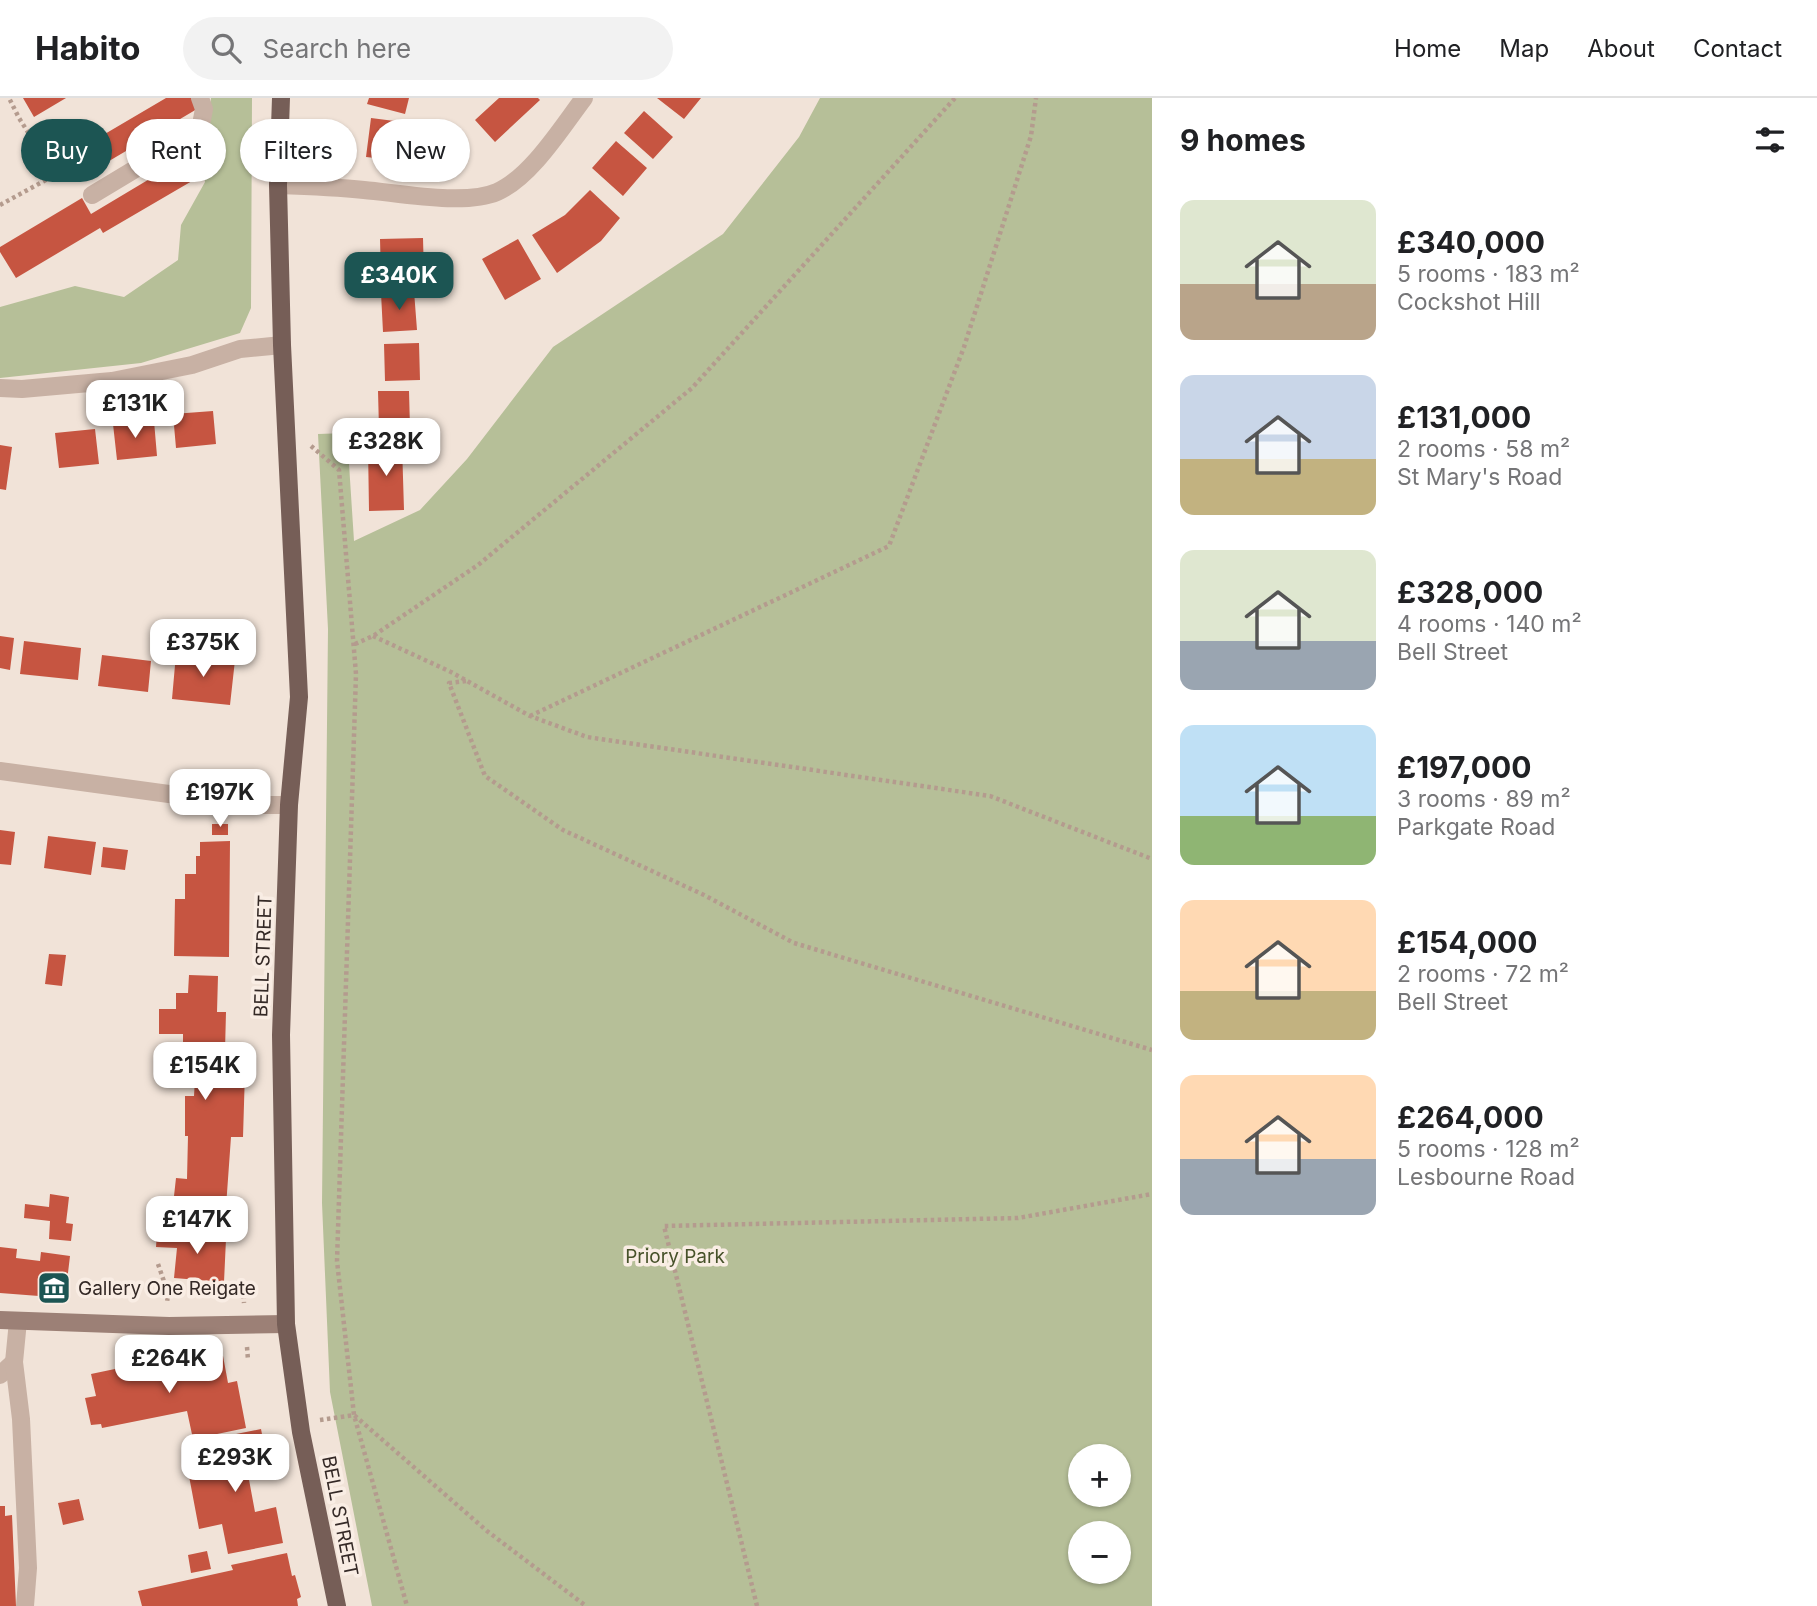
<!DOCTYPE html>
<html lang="en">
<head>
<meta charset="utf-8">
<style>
  :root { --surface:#fff; --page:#f2f2f2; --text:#202124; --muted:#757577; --line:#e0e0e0; --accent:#1c5553 }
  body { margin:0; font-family:Inter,sans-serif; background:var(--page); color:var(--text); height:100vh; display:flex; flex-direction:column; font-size:26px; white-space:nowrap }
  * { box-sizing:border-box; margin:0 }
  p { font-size:23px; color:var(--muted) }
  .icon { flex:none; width:38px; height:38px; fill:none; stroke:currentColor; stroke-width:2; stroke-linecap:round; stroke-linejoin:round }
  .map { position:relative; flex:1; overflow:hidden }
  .details { display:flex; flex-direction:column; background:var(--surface); width:665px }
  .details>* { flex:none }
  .top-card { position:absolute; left:21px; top:21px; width:665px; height:63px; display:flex; gap:14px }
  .tools { position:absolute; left:1068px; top:1346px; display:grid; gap:14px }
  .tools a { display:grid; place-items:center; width:63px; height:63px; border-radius:50%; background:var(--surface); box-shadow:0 2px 5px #0004; font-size:35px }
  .price { position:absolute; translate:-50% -60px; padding:0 16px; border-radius:14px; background:#fff; color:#222; font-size:23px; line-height:46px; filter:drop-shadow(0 2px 4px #0008) }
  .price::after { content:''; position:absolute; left:50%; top:42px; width:21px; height:16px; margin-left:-10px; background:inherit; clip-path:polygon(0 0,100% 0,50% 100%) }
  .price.current { background:var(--accent); color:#fff }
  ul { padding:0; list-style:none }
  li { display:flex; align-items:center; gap:21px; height:175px; padding:0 28px }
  li span { display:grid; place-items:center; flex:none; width:196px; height:140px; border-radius:14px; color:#555 }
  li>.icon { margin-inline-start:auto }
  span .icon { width:84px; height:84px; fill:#fffc; stroke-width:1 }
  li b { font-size:30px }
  h2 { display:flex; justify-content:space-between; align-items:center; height:84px; padding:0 28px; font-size:30px }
  .pill { padding:0 24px; border-radius:32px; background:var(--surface); box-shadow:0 2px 5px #0004; font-size:24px; line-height:63px }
  .pill.current { background:var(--accent); color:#fff }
  header { display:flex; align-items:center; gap:42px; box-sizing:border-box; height:98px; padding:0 35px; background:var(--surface); border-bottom:2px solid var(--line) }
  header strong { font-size:33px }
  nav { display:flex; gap:38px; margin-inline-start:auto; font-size:24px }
  .search { width:490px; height:63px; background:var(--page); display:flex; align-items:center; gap:18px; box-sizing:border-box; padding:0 24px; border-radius:38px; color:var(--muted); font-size:26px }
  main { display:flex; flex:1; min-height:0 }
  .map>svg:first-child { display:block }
  .green { fill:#b6bf98; fill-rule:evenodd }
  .building { fill:#c65541 }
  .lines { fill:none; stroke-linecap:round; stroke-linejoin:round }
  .path { stroke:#b49b8e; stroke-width:4.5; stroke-dasharray:3.5 3.5; stroke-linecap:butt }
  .lane { stroke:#c8b1a4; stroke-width:18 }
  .street { stroke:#c8b1a4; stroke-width:18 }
  .secondary { stroke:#9c8076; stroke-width:18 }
  .primary { stroke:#765e57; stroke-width:18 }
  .labels { text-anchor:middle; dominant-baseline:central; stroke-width:7; stroke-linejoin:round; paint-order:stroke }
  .street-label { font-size:19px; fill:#342926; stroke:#f9ede4 }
  .park-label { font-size:19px; fill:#47522a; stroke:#f9ede4 }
  .poi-label { font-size:19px; fill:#342926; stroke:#f9ede4; text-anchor:start }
</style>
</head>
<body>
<header>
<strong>Habito</strong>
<div class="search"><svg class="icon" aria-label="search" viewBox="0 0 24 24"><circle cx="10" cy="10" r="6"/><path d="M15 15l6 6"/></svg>Search here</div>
<nav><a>Home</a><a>Map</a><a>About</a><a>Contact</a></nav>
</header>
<main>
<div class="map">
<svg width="1152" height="1508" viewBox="0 0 1152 1508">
  <rect width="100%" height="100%" fill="#f1e3d8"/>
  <!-- green -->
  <path class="green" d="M211 0H252L251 210 240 235 141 265 0 280V209L75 188 124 199 178 162 181 127 205 84 204 76 198 63 208 36Z
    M820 0H1152V1508H372L330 1294 322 1105 328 531 318 336 347 335 354 443 420 412 467 361 553 249 723 136 799 39ZM1080 1358H1118V1396H1080ZM1080 1435H1118V1474H1080Z"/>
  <!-- building -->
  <path class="building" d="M23 0H66L34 19Z
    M166 0H191L197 11 77 82 64 60Z
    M369 0H409L405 16 367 6Z
    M499 0H538L540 2 495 44 475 22Z
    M657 0H701L684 21Z
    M644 13 673 39 653 61 624 35Z
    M371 20 418 26 413 64 366 59Z
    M616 43 647 70 623 98 592 70Z
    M193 55 204 76 103 135 100 130 16 180 0 154V149L82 100 91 116Z
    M590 92 620 120 601 143 557 175 532 137 565 117Z
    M423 140 424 178 381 179 380 141Z
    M518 141 541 181 505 202 482 161Z
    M414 193 417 232 383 234 381 195Z
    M419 245 420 282 385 283 384 246Z
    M378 293H409L410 330 379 331Z
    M213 313 216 346 176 350 173 316Z
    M154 323 157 358 117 362 113 326Z
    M95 331 99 366 59 370 55 335Z
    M0 347 12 349 6 392 0 391Z
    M402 347 404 412 369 413 368 348Z
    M0 538 14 540 10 572 0 570Z
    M24 543 81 550 78 582 20 576Z
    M176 556 235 562 230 607 172 601Z
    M102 557 151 563 148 594 98 588Z
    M212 726H228V737H212Z
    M0 732 15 734 11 767 0 766Z
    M48 738 96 744 91 777 44 770Z
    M230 743 229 859 174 858 175 801H185V776H196V758H200V744Z
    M103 749 128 752 125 772 101 769Z
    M49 856 66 857 62 888 45 886Z
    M189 877 218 878 217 914H226L225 953H232V972L245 973 243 1039H231L225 1123 204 1121V1129L171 1125 176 1080 187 1081 188 1038H185V998H194L195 981H183L176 976V966L183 960V936H159V911H176V895H188Z
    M50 1096 69 1099 66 1125 73 1126 71 1143 49 1141 50 1123 24 1120 25 1106 49 1109Z
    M157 1135 226 1141 224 1184 174 1180 177 1150 156 1149Z
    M0 1149 17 1151 16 1160 40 1163 41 1154 70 1158 65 1200 0 1195Z
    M196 1254 198 1263 223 1258 228 1285 237 1283 246 1330 193 1341 187 1313 102 1330 101 1326 91 1327 85 1300 96 1298 91 1276Z
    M261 1331 268 1367 247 1371 255 1414 276 1409 283 1445 228 1456 222 1426 199 1431 189 1378 213 1374 206 1342Z
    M79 1401 84 1422 63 1427 58 1405Z
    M0 1408H5V1418L12 1417 16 1508H0Z
    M207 1453 211 1471 191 1475 188 1457Z
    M287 1455 292 1478 295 1477 301 1499 297 1501 298 1508H142L138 1493 233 1472 231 1467Z"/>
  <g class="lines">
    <!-- path -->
    <path class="path" d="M0 107 55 77 19 20 9 0
      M311 348 339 372 356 576 337 1163 354 1317 407 1508
      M373 538 451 574 530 618 587 639 990 698 1152 761
      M355 546 373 538 478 467 692 290 955 0
      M466 583 449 585 485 678 563 732 704 797 794 845 1152 952
      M530 618 889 448 964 249 1031 38 1036 0
      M158 1166 168 1195 167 1205
      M243 1190 244 1205
      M247 1249 248 1262
      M320 1322 354 1317 487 1433 586 1508
      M757 1508 664 1128 1018 1120 1152 1096"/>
    <!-- lane -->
    <path class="lane" d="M92 97 200 32 204 11 200 0
      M0 1277 14 1264"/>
    <!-- street -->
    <path class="street" d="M278 87C307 88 335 89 364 92 399 95 465 108 497 94 531 79 562 29 584 0
      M0 290 22 291 112 283 192 267 240 251 282 247
      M0 673 220 703 261 707H289
      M18 1223 14 1264 21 1321 28 1470 25 1508"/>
    <!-- secondary -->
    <path class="secondary" d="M0 1222 169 1228 286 1226"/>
    <!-- primary -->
    <path class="primary" d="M281 0 278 87 282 247 299 599 289 707 281 937 286 1226 301 1334 337 1508"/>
  </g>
  <!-- icons -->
  <defs>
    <symbol id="museum-square" viewBox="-11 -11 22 22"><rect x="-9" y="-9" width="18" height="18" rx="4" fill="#1c5553" stroke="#f9ede4"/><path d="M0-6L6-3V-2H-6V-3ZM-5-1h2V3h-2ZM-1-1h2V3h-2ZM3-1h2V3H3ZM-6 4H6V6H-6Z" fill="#fff"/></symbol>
  </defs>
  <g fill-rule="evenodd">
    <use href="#museum-square" x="35" y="1171" width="38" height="38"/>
  </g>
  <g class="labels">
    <!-- street labels -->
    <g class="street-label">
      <text transform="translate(263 858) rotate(-88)">BELL STREET</text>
      <text transform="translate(340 1418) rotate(79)">BELL STREET</text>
    </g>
    <!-- park labels -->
    <g class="park-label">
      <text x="675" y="1158">Priory Park</text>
    </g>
    <!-- poi labels -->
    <g class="poi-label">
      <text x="78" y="1190">Gallery One Reigate</text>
    </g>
  </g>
</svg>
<div class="tools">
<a>+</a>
<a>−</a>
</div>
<b class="price current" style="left:399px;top:214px">£340K</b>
<b class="price" style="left:135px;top:342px">£131K</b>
<b class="price" style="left:386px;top:380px">£328K</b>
<b class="price" style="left:203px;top:581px">£375K</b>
<b class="price" style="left:220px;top:731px">£197K</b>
<b class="price" style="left:205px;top:1004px">£154K</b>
<b class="price" style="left:197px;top:1158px">£147K</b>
<b class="price" style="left:169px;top:1297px">£264K</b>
<b class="price" style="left:235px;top:1396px">£293K</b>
<div class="top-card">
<a class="pill current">Buy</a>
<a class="pill">Rent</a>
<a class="pill">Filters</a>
<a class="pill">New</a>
</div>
</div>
<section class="details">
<h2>9 homes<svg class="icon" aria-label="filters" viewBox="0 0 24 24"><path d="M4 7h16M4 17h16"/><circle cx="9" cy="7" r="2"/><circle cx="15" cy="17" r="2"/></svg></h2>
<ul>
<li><span style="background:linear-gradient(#dfe7d0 60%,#b9a48a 0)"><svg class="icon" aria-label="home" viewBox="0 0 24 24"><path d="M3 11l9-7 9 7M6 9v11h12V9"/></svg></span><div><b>£340,000</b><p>5 rooms · 183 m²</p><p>Cockshot Hill</p></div></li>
<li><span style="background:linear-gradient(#c9d6e8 60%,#c2b280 0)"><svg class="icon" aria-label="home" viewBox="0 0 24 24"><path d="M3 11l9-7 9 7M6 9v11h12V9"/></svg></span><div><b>£131,000</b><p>2 rooms · 58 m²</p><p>St Mary's Road</p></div></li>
<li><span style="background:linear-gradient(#dfe7d0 65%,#9aa5b1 0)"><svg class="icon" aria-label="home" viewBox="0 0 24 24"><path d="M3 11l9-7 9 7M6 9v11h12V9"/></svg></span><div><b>£328,000</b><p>4 rooms · 140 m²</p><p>Bell Street</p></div></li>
<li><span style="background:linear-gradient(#bfe0f5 65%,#8fb573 0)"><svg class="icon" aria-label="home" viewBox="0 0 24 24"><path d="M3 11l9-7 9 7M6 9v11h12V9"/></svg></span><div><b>£197,000</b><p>3 rooms · 89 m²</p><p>Parkgate Road</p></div></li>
<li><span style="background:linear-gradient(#ffd9b3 65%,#c2b280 0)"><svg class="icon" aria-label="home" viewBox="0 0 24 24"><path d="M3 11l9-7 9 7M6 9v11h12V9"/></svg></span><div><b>£154,000</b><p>2 rooms · 72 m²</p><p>Bell Street</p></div></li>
<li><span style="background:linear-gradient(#ffd9b3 60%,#9aa5b1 0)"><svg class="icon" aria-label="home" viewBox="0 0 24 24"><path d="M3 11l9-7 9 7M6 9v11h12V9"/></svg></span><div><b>£264,000</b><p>5 rooms · 128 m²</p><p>Lesbourne Road</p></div></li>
</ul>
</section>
</main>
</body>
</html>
